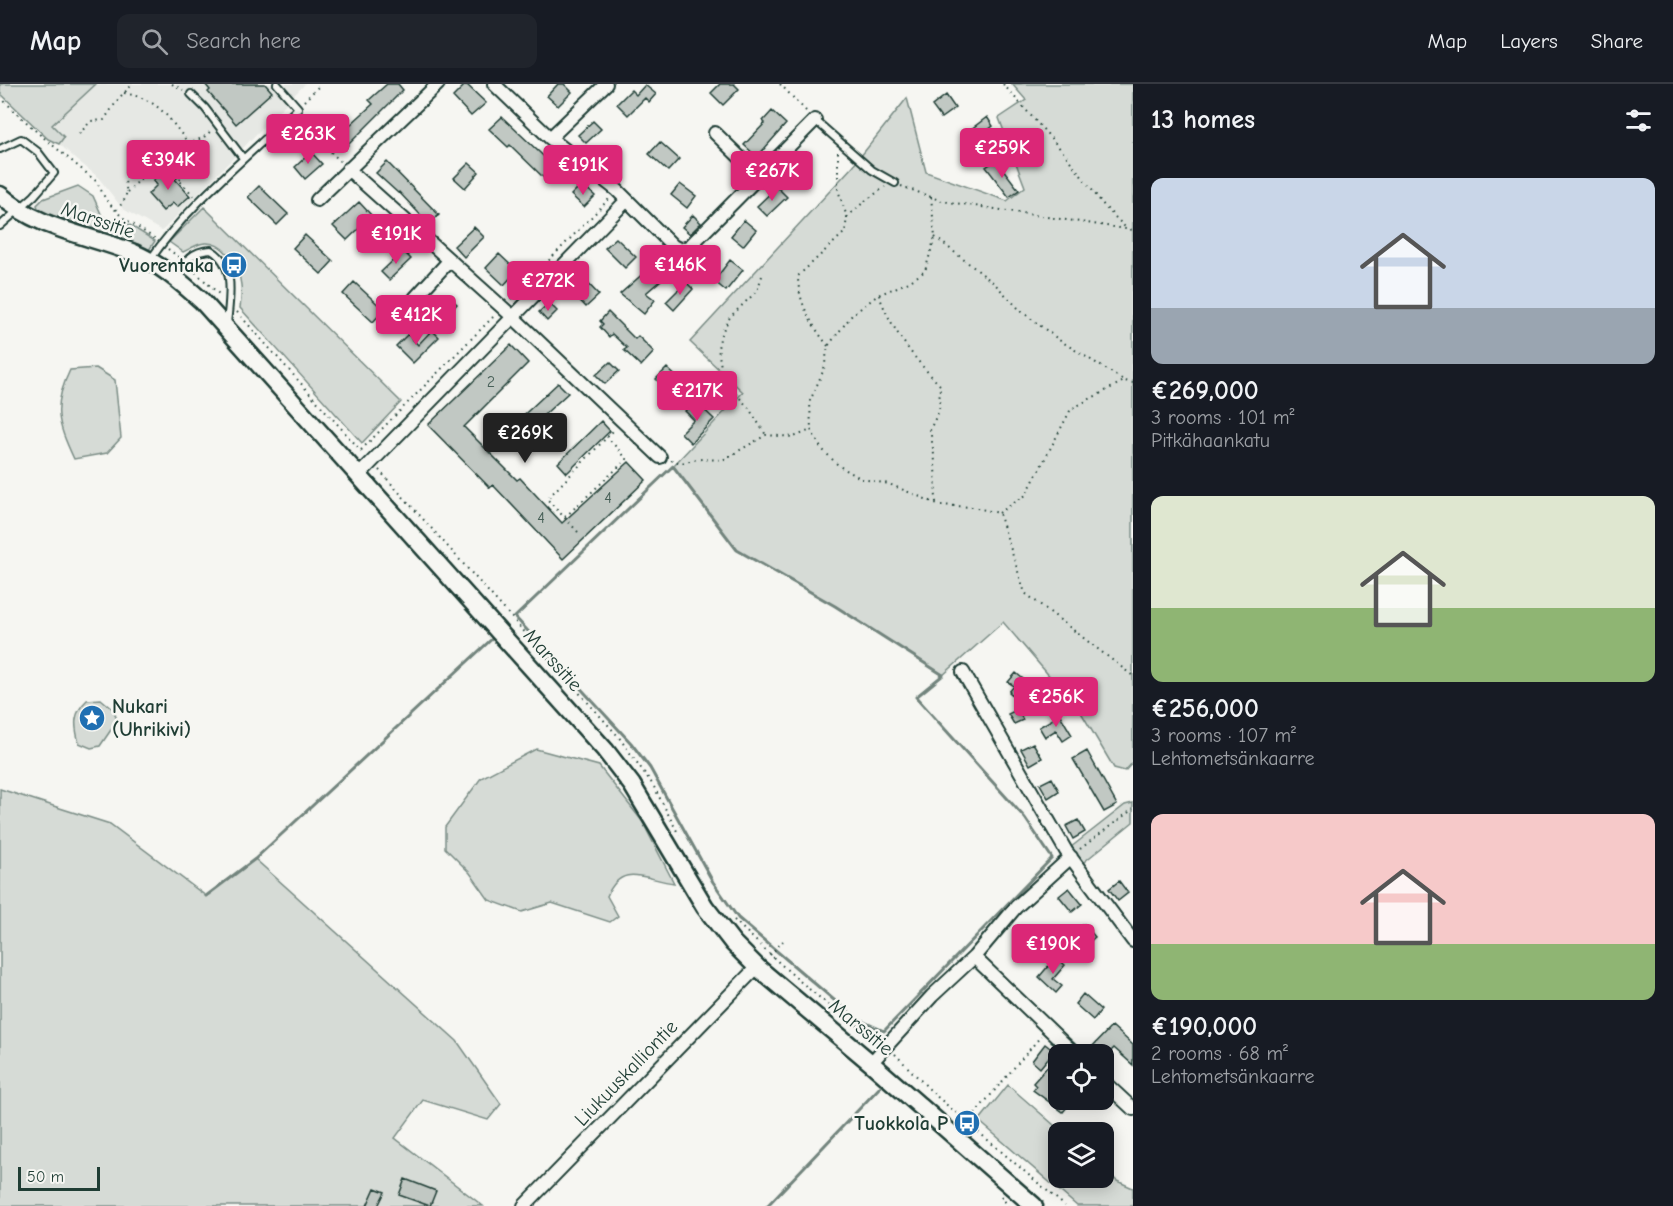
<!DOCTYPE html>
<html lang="en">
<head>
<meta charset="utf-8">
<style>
  :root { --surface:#171b24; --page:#20242c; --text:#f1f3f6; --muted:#9ea1a6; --line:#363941; --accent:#db2777 }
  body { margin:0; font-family:"Comic Neue",sans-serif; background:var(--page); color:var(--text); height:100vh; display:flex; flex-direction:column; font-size:22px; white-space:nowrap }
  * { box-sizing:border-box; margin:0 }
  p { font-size:20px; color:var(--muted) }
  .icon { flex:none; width:33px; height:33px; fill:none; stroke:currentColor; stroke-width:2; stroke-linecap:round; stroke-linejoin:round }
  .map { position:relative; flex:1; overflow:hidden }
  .drawer { display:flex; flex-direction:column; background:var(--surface); width:540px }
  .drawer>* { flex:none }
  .controls { position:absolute; left:1048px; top:960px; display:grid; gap:12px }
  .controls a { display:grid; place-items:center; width:66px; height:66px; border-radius:12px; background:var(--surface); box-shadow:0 3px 15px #0003; font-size:30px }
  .scale { position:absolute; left:18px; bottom:15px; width:82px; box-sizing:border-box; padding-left:6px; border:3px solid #1f3d34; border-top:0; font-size:16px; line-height:21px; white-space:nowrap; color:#1f3d34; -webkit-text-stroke:4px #f6f6f2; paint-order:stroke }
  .price { position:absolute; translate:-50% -51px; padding:0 14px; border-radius:6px; background:var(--accent); color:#fff; font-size:20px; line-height:39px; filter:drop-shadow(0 2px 3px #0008) }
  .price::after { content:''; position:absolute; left:50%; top:36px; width:18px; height:14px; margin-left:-9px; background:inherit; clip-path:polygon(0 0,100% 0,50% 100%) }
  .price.active { background:#222; color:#fff }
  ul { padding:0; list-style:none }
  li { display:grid; align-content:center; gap:12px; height:318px; padding:0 18px }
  li span { display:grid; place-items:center; height:186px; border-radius:12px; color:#555 }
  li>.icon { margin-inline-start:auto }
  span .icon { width:108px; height:108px; fill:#fffc; stroke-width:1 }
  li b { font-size:26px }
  h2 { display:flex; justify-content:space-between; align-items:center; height:72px; padding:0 18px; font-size:26px }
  header { display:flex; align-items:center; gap:36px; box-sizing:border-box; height:84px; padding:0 30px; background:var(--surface); border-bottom:2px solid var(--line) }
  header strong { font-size:28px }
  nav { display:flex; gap:33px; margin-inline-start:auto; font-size:21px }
  .search { width:420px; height:54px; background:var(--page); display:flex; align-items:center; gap:15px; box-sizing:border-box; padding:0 21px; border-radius:12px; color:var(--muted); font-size:22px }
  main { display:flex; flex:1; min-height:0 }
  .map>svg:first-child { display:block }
  .built { fill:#e6e8e4 }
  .green { fill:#d6dbd6; stroke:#7a8c85; stroke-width:1.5 }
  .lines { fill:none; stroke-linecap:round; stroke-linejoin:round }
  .stream { stroke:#72847d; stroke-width:3 }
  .building { fill:#c1c8c3; stroke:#1f3d34; stroke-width:1.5 }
  .service-casing { stroke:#1f3d34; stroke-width:10 }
  .minor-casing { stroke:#1f3d34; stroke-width:16 }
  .secondary-casing { stroke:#1f3d34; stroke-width:21 }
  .path { stroke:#1f3d34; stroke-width:2; stroke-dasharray:1.5 4.5; stroke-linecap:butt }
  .service { stroke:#f6f6f2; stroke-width:6 }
  .minor { stroke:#f6f6f2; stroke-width:12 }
  .secondary { stroke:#f6f6f2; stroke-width:16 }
  .labels { text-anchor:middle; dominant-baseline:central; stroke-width:5; stroke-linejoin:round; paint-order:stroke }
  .number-label { font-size:16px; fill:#486058 }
  .street-label { font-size:20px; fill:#1f3d34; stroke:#f6f6f2 }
  .poi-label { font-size:20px; font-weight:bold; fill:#1f3d34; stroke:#f6f6f2; text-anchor:end }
</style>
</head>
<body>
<header>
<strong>Map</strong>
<div class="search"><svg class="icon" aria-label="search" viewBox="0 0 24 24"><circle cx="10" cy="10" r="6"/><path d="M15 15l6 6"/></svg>Search here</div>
<nav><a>Map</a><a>Layers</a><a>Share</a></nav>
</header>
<main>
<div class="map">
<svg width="1133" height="1122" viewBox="0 0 1133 1122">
  <rect width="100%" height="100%" fill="#f6f6f2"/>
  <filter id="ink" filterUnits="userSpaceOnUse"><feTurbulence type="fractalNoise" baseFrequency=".0167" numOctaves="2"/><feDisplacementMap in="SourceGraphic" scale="12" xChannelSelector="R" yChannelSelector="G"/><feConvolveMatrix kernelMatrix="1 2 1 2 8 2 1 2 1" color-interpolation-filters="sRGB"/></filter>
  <g filter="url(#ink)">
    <!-- built -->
    <path class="built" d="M0 0H305L162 147 123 125 98 93 77 76 0 6Z"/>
    <!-- green -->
    <path class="green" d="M0 0H96L52 41 64 53 59 60 48 55 0 9Z
      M1012 0H1133V678L1125 687 1114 684 1082 630 1003 538 943 591 835 522 737 466 673 382 743 308 690 258 853 82 907 14 926 88 1007 117 1025 103 999 34 1026 16Z
      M78 102 93 112 102 132 112 138H125L155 157 149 166 126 155 39 127 37 121 43 115Z
      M204 123 401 318 362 359 240 224C241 217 242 208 241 201 239 181 223 154 200 160 194 162 188 166 183 168L169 158Z
      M96 284 115 296 121 354 107 369 74 375C57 338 52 323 70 286Z
      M101 615 114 626 117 637 100 662 91 664 79 659C74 641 73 629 87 616Z
      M536 665 599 682 642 737 674 799C646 796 622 777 607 812L618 832 610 838 552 819 522 828 489 816 470 789 445 764V743L481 694Z
      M0 705 110 740 206 812 255 775 457 957 501 1020 488 1036 423 1016 395 1054 483 1122H0Z
      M1133 719V738L1079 782 1066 767 1125 721Z
      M1008 1001 1062 1048H1059V1094H1104V1085L1117 1097 1133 1104V1122H1077L979 1037Z"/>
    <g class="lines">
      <!-- stream -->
      <path class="stream" d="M673 382 737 466 835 522 943 591 916 613 1025 734 1052 774 884 947 855 934 738 834 713 798 650 684 631 659 515 533Z
        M206 812 255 775 494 553
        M767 1122 881 1002"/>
    </g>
    <!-- building -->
    <path class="building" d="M205 0H265L272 8 236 40 208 8 210 6Z
      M387 0H398L403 6 348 61 339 51 373 20 369 16Z
      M466 0 486 19 471 32 453 13Z
      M558 0H564L572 8 558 22 547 12Z
      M720 0H734L739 5 723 21 711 9Z
      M645 1 656 10 649 18 645 14 628 31 617 20 631 6 636 11Z
      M946 11 955 24 941 34 932 22Z
      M772 27 786 40 757 73 744 61 765 39 763 37Z
      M502 33 556 84 545 95 510 61 508 63 489 45Z
      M987 33 993 42 977 55 970 46Z
      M593 37 601 45 586 59 578 51Z
      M660 58 679 75 668 87 649 70Z
      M311 68 322 80 305 95 295 83Z
      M996 76 1019 106 1009 113 986 83Z
      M387 78 439 131 429 140 399 108 398 109 376 89Z
      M469 79 479 88 465 104 454 94Z
      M166 85 190 112 177 123 173 119 163 127 148 110 157 101 153 96Z
      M582 100 595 112 584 123 571 111Z
      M680 100 696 112 687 124 671 111Z
      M259 102 288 130 277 141 248 113Z
      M777 103 787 113 767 132 757 122Z
      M359 118 372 132 347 156 333 142Z
      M693 131 701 139 690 150 682 143Z
      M744 136 756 146 743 162 731 152Z
      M474 143 484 153 464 173 454 162Z
      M305 151 333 177 321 190 293 164Z
      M616 154 636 173 625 184 605 164Z
      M403 167 411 175 389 196 381 188Z
      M499 170 517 187 504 201 486 184Z
      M664 171 675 184 646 209 655 216 644 230 620 210Z
      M730 176 743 186 726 207 714 197Z
      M580 191 599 211 586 223 567 203Z
      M354 198 384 226 373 238 343 210Z
      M686 198 693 205 674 226 666 218Z
      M447 211 457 220 434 245 424 235Z
      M549 219 557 227 547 237 539 228Z
      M608 228 635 255 638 252 654 268 641 282 624 266 627 264 612 250 609 253 600 243 603 240 600 237Z
      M432 246 439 253 413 279 396 262 408 250 418 261Z
      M511 261 528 279 464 343 517 396 520 394 562 439 629 378 646 396 563 475 493 401 490 404 428 341Z
      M610 278 619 287 605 300 596 291Z
      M667 284 684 300 673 312 656 295Z
      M558 299 568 309 523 350 514 340Z
      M695 317 714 335 691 359 681 349 694 336 685 327Z
      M601 337 610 347 567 389 558 379Z
      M1016 589 1040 609 1021 632 1023 636 1014 640 1008 630 1025 622 1009 608 1014 602 1008 598Z
      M1060 631 1072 651 1063 657 1056 646 1045 653 1039 643Z
      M1033 659 1042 674 1030 681 1021 665Z
      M1087 667 1117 721 1104 728 1073 675Z
      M1052 694 1059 707 1048 714 1040 700Z
      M1078 736 1085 748 1073 755 1066 742Z
      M1119 797 1128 809 1118 817 1109 805Z
      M1069 804 1082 820 1072 828 1059 812Z
      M1084 840 1095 853 1086 861 1082 857 1080 859 1072 851Z
      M1056 873 1065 881 1053 895 1062 902 1056 909 1039 893Z
      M1083 910 1101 926 1093 936 1075 920Z
      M1112 942 1133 961V981L1114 964 1108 970H1097L1090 965Z
      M1045 960 1054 967 1040 984 1032 977Z
      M1048 982 1059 991V1016H1073L1063 1028 1033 1006 1036 1002 1033 999Z
      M405 1095 436 1107 430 1122 399 1111Z
      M375 1104 385 1108 378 1122H367Z"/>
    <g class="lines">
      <defs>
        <path id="service" d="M191 10 205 24 243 74
          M815 36 872 86 895 99
          M0 65 21 55 38 68 54 89 34 112 0 142
          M150 176C190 118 248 73 298 24L277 0
          M176 194C185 177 191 167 211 166 237 181 229 215 227 241"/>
        <path id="minor" d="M494 0 550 54 617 106 673 162 681 166 690 162 815 36
          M715 49 760 93
          M550 54 606 0
          M348 85 512 232 660 373
          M317 116 438 0
          M415 214 449 177
          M359 391 627 116
          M963 588 1066 767 1133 857
          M974 873 1075 970
          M871 979 932 912 974 873 1016 823 1071 773
          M1104 998 1133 1025
          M524 1122 757 883"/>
        <path id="secondary" d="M0 111C40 146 86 150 134 169 160 180 181 198 202 217L605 666 632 701 705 823 733 859 757 883 871 979 1034 1122"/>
      </defs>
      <!-- service casing -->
      <use href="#service" class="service-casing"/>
      <!-- minor casing -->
      <use href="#minor" class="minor-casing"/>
      <!-- secondary casing -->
      <use href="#secondary" class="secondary-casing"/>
      <!-- path -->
      <path class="path" d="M172 0 183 6
        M780 0 807 28
        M1003 0 1064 69 1105 123 1126 144
        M124 9C160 16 167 32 189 60
        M0 13 38 49 97 98 106 116 122 133 157 156
        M304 17 321 0
        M297 34 340 77
        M79 50 91 37 104 36 119 14 133 0
        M160 76 194 112
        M180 96 203 54
        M901 102 942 117 1133 146
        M127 108 167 70 204 53 211 47
        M931 113 935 153 925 187 909 198 878 211 852 231 828 262 824 285 810 317 811 346 821 364 839 382 862 395 889 400 940 421 972 423 999 429 1025 509 1133 592
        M116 126C126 116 128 112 125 97
        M847 133 865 117 885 103
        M935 153 995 200 1021 227 1059 256 1125 297 1133 299
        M168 165 180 174
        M191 184 220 211
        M762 192 757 207 730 233 721 250 718 264 723 296 748 323 766 351
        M879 211C891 245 914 275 940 301L939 327 930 345 935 377 936 419
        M511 215 610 114
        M237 228 365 371
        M828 262C812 241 798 219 798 192L845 148 847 133 838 106V67
        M361 366 494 232
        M671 376 681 379 698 375 723 376 766 351 794 353 811 346
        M379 386 618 652 653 701 679 751
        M999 429 1026 411 1071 325 1124 297
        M565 433 627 375 607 353
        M578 448 547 415 614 346
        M1080 765 1133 725
        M734 836C778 878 825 924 878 954
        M770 871 783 857
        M895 970 934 1010 1065 1122
        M967 1039 1041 952
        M1001 1112 1008 1122"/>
      <!-- service -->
      <use href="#service" class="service"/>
      <!-- minor -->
      <use href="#minor" class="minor"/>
      <!-- secondary -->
      <use href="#secondary" class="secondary"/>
    </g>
  </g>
  <!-- icons -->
  <defs>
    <symbol id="bus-disc" viewBox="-11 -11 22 22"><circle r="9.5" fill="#1f6fb2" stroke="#f6f6f2"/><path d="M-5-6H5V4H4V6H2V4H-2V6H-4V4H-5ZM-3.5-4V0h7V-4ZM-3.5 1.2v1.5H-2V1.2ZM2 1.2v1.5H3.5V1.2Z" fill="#fff"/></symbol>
    <symbol id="sight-disc" viewBox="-11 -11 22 22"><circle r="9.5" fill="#1f6fb2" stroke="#f6f6f2"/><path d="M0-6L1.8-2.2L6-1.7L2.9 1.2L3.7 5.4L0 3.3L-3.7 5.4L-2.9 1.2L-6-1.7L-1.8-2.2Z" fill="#fff"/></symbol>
  </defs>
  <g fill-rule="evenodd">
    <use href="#bus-disc" x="219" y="166" width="30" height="30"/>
    <use href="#sight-disc" x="77" y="619" width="30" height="30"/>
    <use href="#bus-disc" x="952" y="1024" width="30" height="30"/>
  </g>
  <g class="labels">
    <!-- number labels -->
    <g class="number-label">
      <text x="491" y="298">2</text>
      <text x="608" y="414">4</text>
      <text x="541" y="434">4</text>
    </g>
    <!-- street labels -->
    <g class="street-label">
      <text transform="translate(98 136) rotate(19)">Marssitie</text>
      <text transform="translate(553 576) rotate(48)">Marssitie</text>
      <text transform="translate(861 943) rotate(40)">Marssitie</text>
      <text transform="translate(626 989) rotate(-46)">Liukuuskalliontie</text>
    </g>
    <!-- poi labels -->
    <g class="poi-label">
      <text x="214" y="181">Vuorentaka</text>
      <text x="112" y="622" text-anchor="start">Nukari<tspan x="112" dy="23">(Uhrikivi)</tspan></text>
      <text x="948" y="1039">Tuokkola P</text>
    </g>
  </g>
</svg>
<div class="controls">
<a><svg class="icon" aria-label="locate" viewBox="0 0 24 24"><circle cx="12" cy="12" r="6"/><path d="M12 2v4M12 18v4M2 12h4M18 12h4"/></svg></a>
<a><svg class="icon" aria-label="layers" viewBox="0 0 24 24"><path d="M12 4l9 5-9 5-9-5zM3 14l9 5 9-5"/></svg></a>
</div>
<div class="scale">50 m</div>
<b class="price" style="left:308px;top:81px">€263K</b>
<b class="price" style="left:1002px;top:95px">€259K</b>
<b class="price" style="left:168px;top:107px">€394K</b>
<b class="price" style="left:583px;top:112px">€191K</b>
<b class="price" style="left:772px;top:118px">€267K</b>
<b class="price" style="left:396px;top:181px">€191K</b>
<b class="price" style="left:680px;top:212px">€146K</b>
<b class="price" style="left:548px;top:228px">€272K</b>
<b class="price" style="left:416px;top:262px">€412K</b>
<b class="price" style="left:697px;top:338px">€217K</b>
<b class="price active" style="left:525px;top:380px">€269K</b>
<b class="price" style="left:1056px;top:644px">€256K</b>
<b class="price" style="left:1053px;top:891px">€190K</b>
</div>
<section class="drawer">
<h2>13 homes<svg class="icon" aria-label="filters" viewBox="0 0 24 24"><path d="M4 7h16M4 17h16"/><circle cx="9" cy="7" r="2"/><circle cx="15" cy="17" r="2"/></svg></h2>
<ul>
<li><span style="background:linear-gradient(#c9d6e8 70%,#9aa5b1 0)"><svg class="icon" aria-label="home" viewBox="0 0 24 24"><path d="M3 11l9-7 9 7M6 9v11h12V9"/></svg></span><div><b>€269,000</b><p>3 rooms · 101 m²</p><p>Pitkähaankatu</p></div></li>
<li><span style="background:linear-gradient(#dfe7d0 60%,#8fb573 0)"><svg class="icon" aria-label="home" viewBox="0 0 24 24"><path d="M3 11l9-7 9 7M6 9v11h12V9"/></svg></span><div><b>€256,000</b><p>3 rooms · 107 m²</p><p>Lehtometsänkaarre</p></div></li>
<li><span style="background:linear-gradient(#f6c9c9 70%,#8fb573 0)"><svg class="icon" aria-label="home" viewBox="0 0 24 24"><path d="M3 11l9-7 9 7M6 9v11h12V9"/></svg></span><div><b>€190,000</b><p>2 rooms · 68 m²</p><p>Lehtometsänkaarre</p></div></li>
</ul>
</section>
</main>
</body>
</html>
